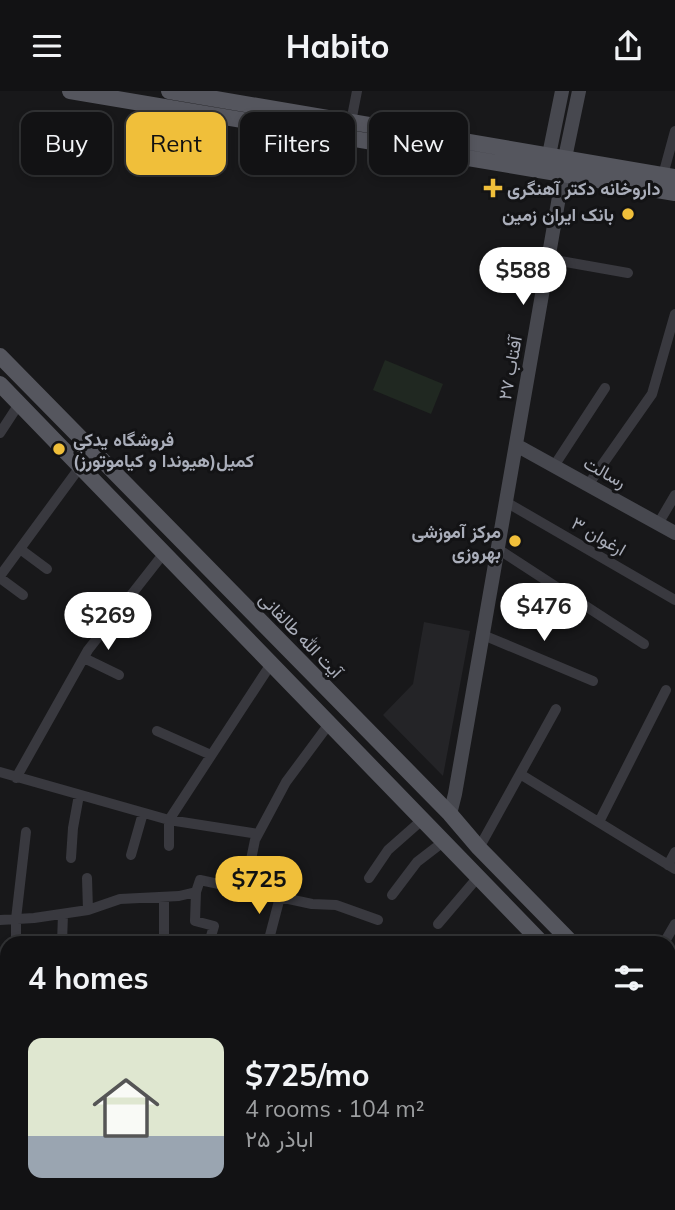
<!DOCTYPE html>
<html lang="en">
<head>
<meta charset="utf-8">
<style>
  :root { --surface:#121214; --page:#1b1b1d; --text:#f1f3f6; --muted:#9c9ea0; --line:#313234; --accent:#f0bf3a }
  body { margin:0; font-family:Mulish,Vazirmatn,sans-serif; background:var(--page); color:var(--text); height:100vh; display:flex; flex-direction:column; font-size:26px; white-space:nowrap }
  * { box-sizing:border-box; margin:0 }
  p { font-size:23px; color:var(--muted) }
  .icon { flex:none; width:38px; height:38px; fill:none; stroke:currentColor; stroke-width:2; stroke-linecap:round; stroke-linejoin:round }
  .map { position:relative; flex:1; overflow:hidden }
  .panel { position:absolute; left:0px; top:845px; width:676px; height:275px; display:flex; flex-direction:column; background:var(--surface); border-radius:21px 21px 0 0; box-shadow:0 4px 10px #0003,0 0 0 2px var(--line) }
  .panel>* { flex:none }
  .guide { position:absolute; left:21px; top:21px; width:634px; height:63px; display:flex; gap:14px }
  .price { position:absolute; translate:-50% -60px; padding:0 16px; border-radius:24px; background:#fff; color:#222; font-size:23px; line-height:46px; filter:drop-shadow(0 2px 4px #0008) }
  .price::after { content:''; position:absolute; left:50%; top:42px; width:21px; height:16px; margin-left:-10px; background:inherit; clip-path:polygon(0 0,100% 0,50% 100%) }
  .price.on { background:var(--accent); color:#111 }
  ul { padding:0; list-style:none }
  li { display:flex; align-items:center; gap:21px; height:175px; padding:0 28px }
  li+li { border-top:2px solid var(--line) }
  li span { display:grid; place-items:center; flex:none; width:196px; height:140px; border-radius:14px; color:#555 }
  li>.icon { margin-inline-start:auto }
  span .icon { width:84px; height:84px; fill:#fffc; stroke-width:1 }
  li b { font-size:30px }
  h2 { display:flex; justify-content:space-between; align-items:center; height:84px; padding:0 28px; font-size:30px }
  .pill { padding:0 24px; border-radius:14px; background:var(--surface); box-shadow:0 4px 10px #0003,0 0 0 2px var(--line); font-size:24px; line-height:63px }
  .pill.on { background:var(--accent); color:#111 }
  header { display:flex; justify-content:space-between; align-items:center; height:91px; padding:0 28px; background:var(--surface); font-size:32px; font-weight:700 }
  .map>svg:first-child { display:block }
  .built { fill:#242427 }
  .pitch { fill:#202821 }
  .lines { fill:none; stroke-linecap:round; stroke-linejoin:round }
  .street { stroke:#39393f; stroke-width:10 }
  .secondary { stroke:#47484f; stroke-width:14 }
  .primary { stroke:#55565e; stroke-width:16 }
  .poi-dot { fill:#f0bf3a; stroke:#131315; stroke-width:2.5 }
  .labels { text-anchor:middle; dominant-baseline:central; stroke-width:6; stroke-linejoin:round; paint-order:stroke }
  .poi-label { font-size:18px; font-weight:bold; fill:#aaaeba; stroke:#131315; text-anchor:start }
  .street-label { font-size:18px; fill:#aaaeba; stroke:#131315 }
</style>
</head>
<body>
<header><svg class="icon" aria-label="menu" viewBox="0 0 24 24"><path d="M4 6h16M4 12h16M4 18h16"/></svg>Habito<svg class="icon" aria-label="share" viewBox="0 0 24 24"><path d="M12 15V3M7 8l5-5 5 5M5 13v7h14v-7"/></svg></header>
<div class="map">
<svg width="675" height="1119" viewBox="0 0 675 1119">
  <rect width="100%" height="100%" fill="#18181a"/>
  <!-- built -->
  <path class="built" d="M424 531 470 540 443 685 383 624 413 593Z"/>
  <!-- pitch -->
  <path class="pitch" d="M385 269 443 293 431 323 373 299Z"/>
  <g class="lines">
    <!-- street -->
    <path class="street" d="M351 31 357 0
      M663 84 675 40
      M549 168 628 182
      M0 342 19 313
      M554 375 605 297
      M588 394 652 303 675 223
      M506 411 675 509
      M658 433 675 404
      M20 458 47 478
      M498 458 644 553
      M0 485 80 376
      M0 487 23 504
      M483 544 593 590
      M84 567 119 584
      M157 640 211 664
      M0 681 169 729 258 743
      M520 683 675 778
      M16 687 88 559 164 462
      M599 731 666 599
      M169 755V729L271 573
      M479 757 556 618
      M131 764 143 722
      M71 767 73 737 79 704
      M668 774 675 761
      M87 787 88 819
      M369 787 388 759 422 729
      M245 798 255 749 286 691 329 633
      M196 801 195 830 214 835 209 852
      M392 804 417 771 443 751
      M164 806V848
      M0 829 34 827 88 819 120 808 179 805 196 801 200 789 312 813 336 814 378 829
      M438 833 478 786
      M16 852V828L26 741
      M62 852 63 823
      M268 852 280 806
      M664 852 675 833
      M0 916H7
      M668 1004 675 994
      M0 1020 7 1021
      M0 1055 7 1044
      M0 1078 7 1080
      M295 1113 305 1119
      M649 1113 659 1119
      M159 1119 161 1113
      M329 1119 348 1115V1113
      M436 1119V1113
      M467 1119 468 1113
      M610 1119 617 1113"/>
    <!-- secondary -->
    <path class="secondary" d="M546 65 550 59 562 0
      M568 69 566 62 579 0
      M516 354 675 442
      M450 723 455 703 563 83
      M668 937 675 936"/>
    <!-- primary -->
    <path class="primary" d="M70 0 675 102
      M169 0 675 86
      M0 265 450 723 479 757 572 852
      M0 293 542 852
      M668 953 675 959
      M668 983 675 990"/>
  </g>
  <!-- markers -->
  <g class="poi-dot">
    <path d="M489.5 86.5h7v7h7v7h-7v7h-7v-7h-7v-7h7z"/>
    <circle cx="628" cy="123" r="7"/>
    <circle cx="59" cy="358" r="7"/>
    <circle cx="515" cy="450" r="7"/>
  </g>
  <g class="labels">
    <!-- poi labels -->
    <g class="poi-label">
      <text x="507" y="97">داروخانه دکتر آهنگری</text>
      <text x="614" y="123" text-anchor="end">بانک ایران زمین</text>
      <text x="73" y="348">فروشگاه يدكي<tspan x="73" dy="21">كميل(هیوندا و کیاموتورز)</tspan></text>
      <text x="501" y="440" text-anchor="end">مرکز آموزشی<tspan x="501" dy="21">بهروزی</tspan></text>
    </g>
    <!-- street labels -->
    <g class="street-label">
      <text transform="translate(510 277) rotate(-80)">آفتاب ۲۷</text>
      <text transform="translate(605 381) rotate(29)">رسالت</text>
      <text transform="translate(599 445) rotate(30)">ارغوان ۳</text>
      <text transform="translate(301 544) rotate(46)">آیت الله طالقانی</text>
    </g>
  </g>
</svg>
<b class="price" style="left:523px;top:216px">$588</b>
<b class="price" style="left:544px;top:552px">$476</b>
<b class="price" style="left:108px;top:561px">$269</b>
<b class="price on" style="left:259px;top:825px">$725</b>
<div class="guide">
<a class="pill">Buy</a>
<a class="pill on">Rent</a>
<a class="pill">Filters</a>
<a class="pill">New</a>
</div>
<section class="panel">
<h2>4 homes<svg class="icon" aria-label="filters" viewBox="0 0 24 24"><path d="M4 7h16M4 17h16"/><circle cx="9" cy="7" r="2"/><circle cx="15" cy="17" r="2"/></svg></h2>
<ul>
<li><span style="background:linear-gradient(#dfe7d0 70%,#9aa5b1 0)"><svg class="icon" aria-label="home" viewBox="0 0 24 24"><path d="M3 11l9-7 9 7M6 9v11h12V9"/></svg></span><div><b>$725/mo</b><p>4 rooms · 104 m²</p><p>اباذر ۲۵</p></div></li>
</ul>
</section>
</div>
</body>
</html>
